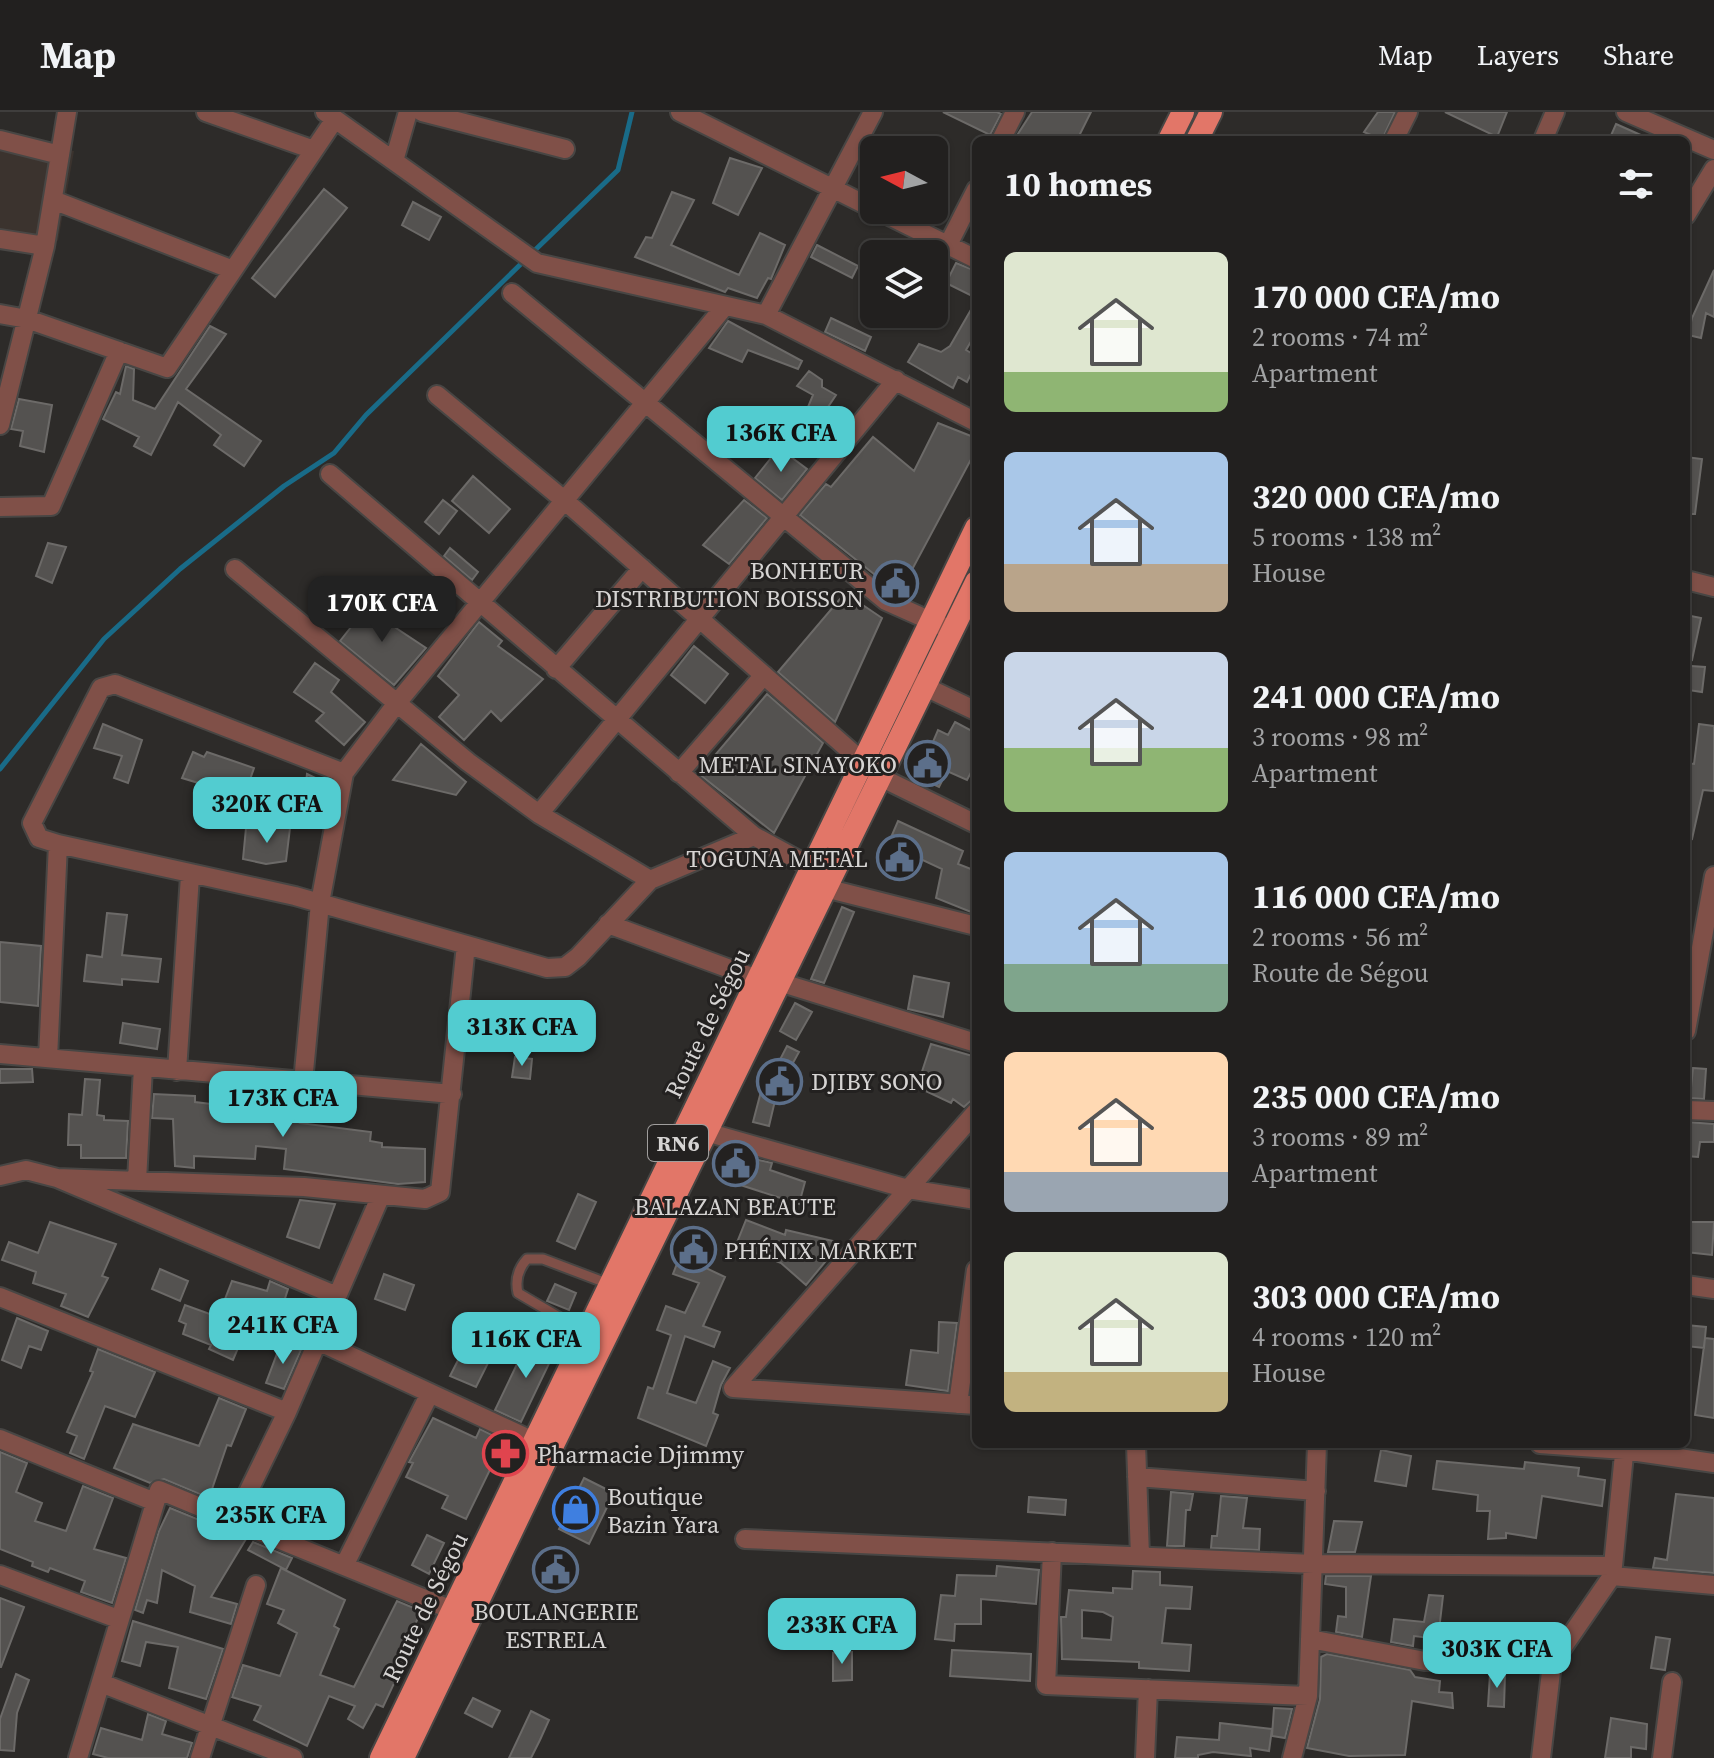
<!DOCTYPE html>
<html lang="en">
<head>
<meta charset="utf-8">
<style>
  :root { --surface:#22201f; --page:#2e2d2c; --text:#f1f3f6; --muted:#a2a3a4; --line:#3f3e3d; --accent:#52ccd0 }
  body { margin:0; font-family:"Source Serif 4",serif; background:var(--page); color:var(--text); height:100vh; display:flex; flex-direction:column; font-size:30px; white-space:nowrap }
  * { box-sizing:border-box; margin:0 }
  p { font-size:26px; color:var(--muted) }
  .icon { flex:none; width:44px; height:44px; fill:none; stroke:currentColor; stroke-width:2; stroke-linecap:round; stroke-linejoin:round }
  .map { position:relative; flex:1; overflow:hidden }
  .sheet { position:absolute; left:972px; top:24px; width:718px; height:1312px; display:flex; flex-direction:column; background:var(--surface); border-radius:12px; box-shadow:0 2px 6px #0004,0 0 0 2px var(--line) }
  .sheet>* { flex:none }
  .needle { width:52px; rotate:277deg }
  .controls { position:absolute; left:860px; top:24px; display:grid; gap:16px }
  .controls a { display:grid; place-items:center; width:88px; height:88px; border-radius:12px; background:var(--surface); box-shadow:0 2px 6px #0004,0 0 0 2px var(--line); font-size:40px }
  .price { position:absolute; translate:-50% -68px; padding:0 18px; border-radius:16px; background:var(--accent); color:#111; font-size:26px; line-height:52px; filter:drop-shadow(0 2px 4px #0008) }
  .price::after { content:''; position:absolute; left:50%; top:48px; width:24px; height:18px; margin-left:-12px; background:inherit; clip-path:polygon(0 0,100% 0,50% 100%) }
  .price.active { background:#222; color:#fff }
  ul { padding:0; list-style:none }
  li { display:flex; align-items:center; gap:24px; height:200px; padding:0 32px }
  li span { display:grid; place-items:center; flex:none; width:224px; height:160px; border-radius:12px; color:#555 }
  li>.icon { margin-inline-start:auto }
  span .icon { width:96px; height:96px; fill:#fffc; stroke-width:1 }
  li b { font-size:34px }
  h2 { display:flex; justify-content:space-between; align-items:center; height:96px; padding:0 32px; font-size:34px }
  header { display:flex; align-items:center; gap:48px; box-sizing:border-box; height:112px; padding:0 40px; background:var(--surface); border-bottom:2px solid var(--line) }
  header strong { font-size:38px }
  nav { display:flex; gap:44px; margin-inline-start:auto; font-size:28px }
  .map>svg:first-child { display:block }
  .built { fill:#3b332e }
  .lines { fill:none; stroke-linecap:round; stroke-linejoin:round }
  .stream { stroke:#196b88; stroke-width:5 }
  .building { fill:#545250; stroke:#6c6a68; stroke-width:2; fill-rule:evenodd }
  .service-casing { stroke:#484644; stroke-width:13 }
  .minor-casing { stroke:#484644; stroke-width:22 }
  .trunk-casing { stroke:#484644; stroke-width:26 }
  .service { stroke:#805048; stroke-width:9 }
  .minor { stroke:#805048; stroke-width:18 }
  .trunk { stroke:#e27668; stroke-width:22 }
  .labels { text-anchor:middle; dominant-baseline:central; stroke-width:6; stroke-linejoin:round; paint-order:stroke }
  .shield { fill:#232120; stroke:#a09e9d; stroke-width:2 }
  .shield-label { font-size:22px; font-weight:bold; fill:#d6d4d3 }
  .poi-label { font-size:24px; fill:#d6d4d3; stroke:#232120; text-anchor:start }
  .street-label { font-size:24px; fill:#d6d4d3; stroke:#232120 }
</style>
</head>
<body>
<header>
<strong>Map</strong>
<nav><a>Map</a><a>Layers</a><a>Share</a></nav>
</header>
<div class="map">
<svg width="1714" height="1646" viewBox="0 0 1714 1646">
  <rect width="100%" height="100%" fill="#2d2b29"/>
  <!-- built -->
  <path class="built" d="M0 26 74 39 58 129 0 119Z"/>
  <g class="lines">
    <!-- stream -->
    <path class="stream" d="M532 141 618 58 632 0
      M0 657 104 527 180 457 284 374 334 341 366 303 525 148"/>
  </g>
  <!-- building -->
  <path class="building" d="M943 0H997L1001 2 990 23Z
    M1032 0H1091L1077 28H1014Z
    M1378 0H1395L1382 28 1364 20Z
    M1445 0H1507L1497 25Z
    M1616 12 1652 28H1609Z
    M730 46 762 56 738 103 713 91Z
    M324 77 347 96 275 185 252 166Z
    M672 80 694 88 671 133 739 163 760 121 785 133 771 167 768 166 757 186 728 176 725 180 635 145 646 125 652 126Z
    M413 90 441 105 429 128 402 113Z
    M817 133 858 154 852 166 811 145Z
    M956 151 976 159V186L946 171Z
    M1714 158V205L1706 201 1701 226 1688 223 1692 206Z
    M976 189V221L966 238 976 244V252L967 270 958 265 953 276 908 250 919 232 941 240 950 234Z
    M831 206 871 225 865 239 825 220Z
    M728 209 802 249 798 257 748 238 742 250 709 236Z
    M210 214 226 222 186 277 261 329 244 354 214 333 221 323 178 290 151 343 134 334 139 325 103 307 116 280 120 282 126 254 134 257 133 288 155 297Z
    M809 259 822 268V275L836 283 822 304 808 295 813 283 797 274Z
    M19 287 52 293 44 340 20 334 23 319 11 317Z
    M938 311 976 326V338L899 482 800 403 826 372 831 375 873 325 914 359Z
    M779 336 807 357 782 388 755 366Z
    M1686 345 1702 347 1695 402H1686Z
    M473 364 510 397 489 421 452 389Z
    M443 388 457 399 439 422 425 410Z
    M744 388 767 406 729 452 703 433Z
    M48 431 66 435 52 471 36 464Z
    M450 436 478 460 472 468 444 444Z
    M845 481 882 506 835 610 778 560Z
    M371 490 399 512 396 516 426 536 394 573 340 529Z
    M1686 503 1701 506 1692 548 1686 547Z
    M479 510 502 529 498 534 543 567 501 609 491 599 464 628 439 605 459 583 438 564Z
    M694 534 728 562 705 591 671 563Z
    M315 551 339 568 331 580 365 610 344 633 316 609 324 601 294 580Z
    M1691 554 1705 555 1702 580 1688 578Z
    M767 582 823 631 774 721 699 662Z
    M955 610 976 621V651L967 668 947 659 939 675 918 665 938 618 948 623Z
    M103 612 142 628 128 671 114 666 122 644 94 636Z
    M1699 612 1714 614V679L1703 678 1692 727 1686 726V651L1694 652Z
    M421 632 466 670 456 683 393 668Z
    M193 640 204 645 207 640 254 656 247 676 231 671 228 680 182 666Z
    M307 662 328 672 321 697 303 694Z
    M898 709 963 739 958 752 976 759V802L936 786 942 757 897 736 901 727 892 723Z
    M272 714 290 716 286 749 266 752 243 747 246 716 272 718Z
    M842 795 854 800 824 871 811 867Z
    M107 801 127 803 122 843 161 847 158 870 122 867V873L84 869 87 843 102 845Z
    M0 830 41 834 38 894 0 890Z
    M914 864 949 871 943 905 908 897Z
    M795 891 812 900 796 928 780 919Z
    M123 911 160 917 157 937 120 931Z
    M931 932 976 945V984L964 995 953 987 951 991 917 975Z
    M787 934 799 940 777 980 769 1014 753 1010 764 968 769 969Z
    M515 945 532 947 530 967 512 965Z
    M1693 956 1706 957 1704 987 1690 986Z
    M0 957H32L33 970 0 971Z
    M85 967 100 968 97 1003 104 1004V1008L128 1009 126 1046H81V1033H68L69 1002 82 1003Z
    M251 978 299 981 295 1008 300 1011 371 1020 370 1029 382 1031V1035L425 1037V1070L398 1072 284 1057 286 1037 256 1034 255 1047 194 1044V1056L175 1054 173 1007 152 1006 154 982 195 984V990L212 992 211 995 237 998 238 992 250 993Z
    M1686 1010 1714 1012V1030H1700L1698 1045 1686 1044Z
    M732 1042 772 1051 770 1058 805 1070 799 1092 725 1068Z
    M578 1082 596 1090 575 1137 557 1129Z
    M300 1088 335 1092 319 1136 287 1125Z
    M746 1108 785 1123 786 1118 833 1129 830 1144 806 1173 781 1151 736 1133Z
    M50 1110 116 1132 102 1164 108 1166 88 1205 61 1194 66 1182 33 1171 36 1160 2 1148 9 1130 38 1141Z
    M1686 1110H1714L1712 1143 1686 1140Z
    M689 1148 725 1165 703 1214 720 1220 714 1235 685 1224 667 1281 696 1291 713 1249 730 1256 721 1273 713 1301 718 1303 706 1334 638 1306 648 1275 653 1277 671 1223 657 1218 666 1194 685 1201 699 1171 673 1162 678 1149 687 1152Z
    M160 1157 188 1169 180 1189 152 1177Z
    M384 1162 414 1173 405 1198 375 1187Z
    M232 1169 267 1179 270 1169 288 1177 274 1221 249 1210 233 1248 209 1237 211 1233 183 1222 186 1212 179 1209 185 1193 218 1205Z
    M555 1172 576 1181 569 1198 547 1189Z
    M17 1206 48 1219 41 1238 29 1234 21 1256 2 1248Z
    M939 1210 957 1211 948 1279 906 1273 911 1238 938 1241Z
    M476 1213 502 1223 476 1275 450 1264Z
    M1686 1213 1706 1215 1704 1236 1686 1234Z
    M530 1225 556 1237 521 1310 495 1298Z
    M1705 1226 1714 1227V1306L1695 1303Z
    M281 1231 301 1238 284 1277 266 1271Z
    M98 1237 155 1260 135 1305 105 1294 84 1347 70 1341 77 1324 67 1320 93 1260 90 1259Z
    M219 1286 246 1297 231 1334 227 1333 209 1386 164 1367 150 1371 114 1356 133 1312 199 1334Z
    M433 1306 476 1326 480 1317 504 1329 466 1407 442 1396 448 1384 406 1365 413 1351 409 1350Z
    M1381 1338 1411 1344 1406 1374 1375 1369Z
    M0 1340 27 1351 16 1380 42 1391 35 1409 66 1419 83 1374 113 1386 94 1437 126 1446 112 1491 81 1480 85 1469 50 1456 48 1460 32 1454 33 1450 0 1437Z
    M1437 1349 1524 1357 1525 1350 1579 1356 1578 1364 1605 1368 1602 1394 1542 1384 1536 1426 1506 1421V1426L1488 1427 1490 1399H1477L1478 1383 1433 1377Z
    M584 1366 614 1381 589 1432 559 1417Z
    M1171 1380 1193 1382 1190 1398H1186L1184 1434H1167Z
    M1676 1382 1714 1386V1461L1653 1456 1655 1446 1667 1448Z
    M1221 1384 1247 1386 1243 1416 1260 1417 1259 1438 1211 1436 1212 1424H1217Z
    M1029 1385 1066 1388 1065 1403 1028 1400Z
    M170 1396 246 1427 211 1485 237 1492 231 1512 190 1500 195 1474 162 1458 157 1491 147 1488 143 1501 135 1498 159 1419Z
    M1334 1409 1362 1410 1355 1440H1328Z
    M427 1423 444 1431 429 1462 412 1453Z
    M253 1430 292 1446 286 1458 248 1438Z
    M997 1454 1039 1458 1036 1492 981 1487V1512H955L954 1529 935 1527 941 1483 955 1484 957 1463 996 1464Z
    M281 1456 345 1488 334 1514 339 1517 320 1563 354 1575 397 1489 421 1499 414 1515 419 1518 383 1595 376 1592 363 1616 348 1607 355 1594 329 1584 307 1634 254 1608 261 1594 232 1585 243 1553 280 1564 297 1521 278 1511 284 1498 267 1492Z
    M1133 1459 1160 1460V1473L1192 1475 1190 1497 1166 1496 1162 1531 1191 1533 1189 1559 1139 1556V1550L1062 1547 1061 1505H1066L1069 1478 1113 1481V1476L1132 1477ZM1082 1498 1103 1500 1113 1505 1111 1528 1082 1526Z
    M1326 1464H1371L1362 1525 1336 1520 1338 1504 1346 1505V1475L1325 1472Z
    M1429 1483 1443 1484 1438 1527 1414 1524 1413 1534 1391 1530 1394 1507 1424 1510Z
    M0 1486 24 1495 1 1555H0Z
    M133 1509 223 1537 206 1587 169 1576 178 1535 146 1530 140 1554 122 1549Z
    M1656 1525 1670 1527 1665 1558 1651 1556Z
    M952 1538 1031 1542 1030 1569 950 1564Z
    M852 1540V1568L833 1569V1541Z
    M1327 1542 1410 1558 1415 1565 1440 1569 1439 1580 1452 1581 1453 1596 1412 1589 1405 1643 1349 1644 1307 1636 1320 1587 1321 1545Z
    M16 1562 29 1568 17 1601 14 1639 0 1638V1607Z
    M1490 1562H1505L1504 1595 1488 1594Z
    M473 1586 500 1599 492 1615 465 1601Z
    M1274 1596 1292 1597 1285 1626 1272 1624Z
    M531 1599 549 1608 540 1628 531 1646H509Z
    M148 1602 166 1609 162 1622 192 1631 187 1646H108L93 1642 101 1616 142 1628Z
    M1611 1606 1647 1612 1646 1637 1631 1635V1646H1605Z
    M1220 1611 1272 1617 1269 1639 1250 1636 1251 1644 1213 1640 1198 1643V1646H1175L1177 1625 1219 1628Z"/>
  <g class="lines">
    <defs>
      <path id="service" d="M586 1221 518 1181C515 1168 518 1157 527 1147H543L609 1172"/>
      <path id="minor" d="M206 0 314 38
        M325 0 537 151 766 203 976 310
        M422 0 565 37
        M680 0 874 97
        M1626 0 1714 38
        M0 28 60 43
        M1001 28 1015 0
        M1394 28 1408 0
        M1543 28 1555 0
        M394 49 408 0
        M53 88 233 158
        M877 98 976 147
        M1686 103 1714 57
        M0 127 45 134
        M948 133 976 78
        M512 181 886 489 942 514
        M0 202 27 207 167 256 335 7
        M766 203 873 0
        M437 283 564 388 880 665 976 712
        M0 313 45 134 67 0
        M330 362 754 724 811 755
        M0 395 51 394 119 239
        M235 457 468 650 539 702 650 768
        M1686 468 1714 475
        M556 557 642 456
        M913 569 976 599
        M344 661 115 572 101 576 32 711 39 726 58 732 295 784 547 856 565 855 578 845 650 768 754 724
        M679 661 764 563
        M539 702 896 268
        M825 776 976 814
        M608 812 757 867
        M779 870 976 931
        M1686 919 1714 764
        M0 942 452 982
        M48 946 58 732
        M177 959 190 764
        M303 970 320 791 344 661 397 591 725 194
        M1686 998 1714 999
        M706 1020 908 1077 976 1088
        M0 1064 26 1058 57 1066 337 1184
        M57 1066 304 1075 425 1087 440 1080 466 833
        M137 1069 143 955
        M1686 1173 1714 1177
        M0 1185 287 1300
        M318 1229 544 1334
        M733 1276 976 1000
        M733 1276 976 1293
        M958 1292 976 1158
        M0 1327 155 1390
        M1136 1332 1140 1444
        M1540 1332 1624 1338 1714 1351
        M1137 1365 1316 1379
        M234 1409 452 1498
        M745 1427 1313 1452 1613 1454
        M1052 1440 1046 1573 1308 1584
        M344 1454 430 1281
        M0 1463 118 1507
        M1612 1464 1714 1473
        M1310 1527 1425 1549 1552 1551
        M101 1571 293 1646
        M78 1646 159 1378 234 1409 287 1300 381 1083
        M200 1646 256 1473
        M1145 1646 1148 1577
        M1292 1646 1308 1584 1317 1332
        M1541 1646 1552 1551 1612 1464 1625 1332
        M1662 1646 1672 1570"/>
      <path id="trunk" d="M1169 28 1183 0
        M1197 28 1211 0
        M381 1646 976 416
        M403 1646 551 1337 976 470"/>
    </defs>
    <!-- service casing -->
    <use href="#service" class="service-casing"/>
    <!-- minor casing -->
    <use href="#minor" class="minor-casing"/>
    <!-- trunk casing -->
    <use href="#trunk" class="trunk-casing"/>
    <!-- service -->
    <use href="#service" class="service"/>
    <!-- minor -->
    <use href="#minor" class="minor"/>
    <!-- trunk -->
    <use href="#trunk" class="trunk"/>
  </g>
  <!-- icons -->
  <defs>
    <symbol id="civic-ring" viewBox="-11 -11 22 22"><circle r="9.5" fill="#232120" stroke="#5c6f8a" stroke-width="1.5"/><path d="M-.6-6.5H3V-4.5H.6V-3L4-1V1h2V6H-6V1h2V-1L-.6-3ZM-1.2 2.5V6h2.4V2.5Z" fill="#5c6f8a"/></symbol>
    <symbol id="pharmacy-ring" viewBox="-11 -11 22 22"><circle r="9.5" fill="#232120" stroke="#e0444e" stroke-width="1.5"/><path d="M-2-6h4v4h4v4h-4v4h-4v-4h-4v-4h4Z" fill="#e0444e"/></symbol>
    <symbol id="shop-ring" viewBox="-11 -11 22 22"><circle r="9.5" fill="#232120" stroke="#3f7fe0" stroke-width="1.5"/><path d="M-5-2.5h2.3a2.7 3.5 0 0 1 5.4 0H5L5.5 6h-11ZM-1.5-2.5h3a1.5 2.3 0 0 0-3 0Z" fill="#3f7fe0"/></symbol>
  </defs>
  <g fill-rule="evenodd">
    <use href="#civic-ring" x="870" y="446" width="51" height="51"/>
    <use href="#civic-ring" x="902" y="626" width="51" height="51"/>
    <use href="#civic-ring" x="874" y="720" width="51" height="51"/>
    <use href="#civic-ring" x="754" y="944" width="51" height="51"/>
    <use href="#civic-ring" x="710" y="1026" width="51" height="51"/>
    <use href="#civic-ring" x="668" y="1112" width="51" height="51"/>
    <use href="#pharmacy-ring" x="480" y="1316" width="51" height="51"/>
    <use href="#shop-ring" x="550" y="1372" width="51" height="51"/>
    <use href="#civic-ring" x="530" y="1432" width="51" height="51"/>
  </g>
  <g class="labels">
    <!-- shield labels -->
    <rect class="shield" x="648" y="1013" width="60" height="36" rx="6"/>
    <g class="shield-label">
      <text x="678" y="1031">RN6</text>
    </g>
    <!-- poi labels -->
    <g class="poi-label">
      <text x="864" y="458" text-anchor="end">BONHEUR<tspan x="864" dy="28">DISTRIBUTION BOISSON</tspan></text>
      <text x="897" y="652" text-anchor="end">METAL SINAYOKO</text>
      <text x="868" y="746" text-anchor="end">TOGUNA METAL</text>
      <text x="811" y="969">DJIBY SONO</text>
      <text x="735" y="1094" text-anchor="middle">BALAZAN BEAUTE</text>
      <text x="724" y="1138">PHÉNIX MARKET</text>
      <text x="537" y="1342">Pharmacie Djimmy</text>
      <text x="607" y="1384">Boutique<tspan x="607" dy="28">Bazin Yara</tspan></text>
      <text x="556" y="1499" text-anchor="middle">BOULANGERIE<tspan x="556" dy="28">ESTRELA</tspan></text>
    </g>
    <!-- street labels -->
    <g class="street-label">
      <text transform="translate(707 911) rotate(-64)">Route de Ségou</text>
      <text transform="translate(425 1495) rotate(-64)">Route de Ségou</text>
    </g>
  </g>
</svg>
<div class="controls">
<a><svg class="needle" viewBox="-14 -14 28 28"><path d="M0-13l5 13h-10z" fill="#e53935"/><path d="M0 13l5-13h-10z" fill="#a2a3a4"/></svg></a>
<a><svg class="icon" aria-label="layers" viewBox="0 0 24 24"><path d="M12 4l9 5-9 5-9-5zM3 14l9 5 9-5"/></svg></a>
</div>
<b class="price" style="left:781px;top:362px">136K CFA</b>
<b class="price active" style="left:382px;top:532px">170K CFA</b>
<b class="price" style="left:267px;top:733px">320K CFA</b>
<b class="price" style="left:522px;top:956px">313K CFA</b>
<b class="price" style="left:283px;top:1027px">173K CFA</b>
<b class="price" style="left:283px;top:1254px">241K CFA</b>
<b class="price" style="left:526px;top:1268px">116K CFA</b>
<b class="price" style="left:271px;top:1444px">235K CFA</b>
<b class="price" style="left:842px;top:1554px">233K CFA</b>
<b class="price" style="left:1497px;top:1578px">303K CFA</b>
<section class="sheet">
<h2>10 homes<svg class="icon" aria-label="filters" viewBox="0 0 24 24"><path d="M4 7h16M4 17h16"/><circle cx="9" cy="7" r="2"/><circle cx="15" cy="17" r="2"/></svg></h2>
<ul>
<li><span style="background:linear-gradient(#dfe7d0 75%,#8fb573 0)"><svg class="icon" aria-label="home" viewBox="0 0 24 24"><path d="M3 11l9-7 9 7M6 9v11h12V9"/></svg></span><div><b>170 000 CFA/mo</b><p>2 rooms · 74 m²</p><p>Apartment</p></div></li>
<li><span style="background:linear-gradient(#a9c7e8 70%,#b9a48a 0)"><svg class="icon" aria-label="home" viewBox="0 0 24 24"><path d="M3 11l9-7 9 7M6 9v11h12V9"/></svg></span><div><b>320 000 CFA/mo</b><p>5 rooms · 138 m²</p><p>House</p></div></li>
<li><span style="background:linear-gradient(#c9d6e8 60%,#8fb573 0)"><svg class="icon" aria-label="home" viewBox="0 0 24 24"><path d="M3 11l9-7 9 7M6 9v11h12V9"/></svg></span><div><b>241 000 CFA/mo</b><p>3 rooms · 98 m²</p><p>Apartment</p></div></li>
<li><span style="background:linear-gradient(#a9c7e8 70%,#7fa58c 0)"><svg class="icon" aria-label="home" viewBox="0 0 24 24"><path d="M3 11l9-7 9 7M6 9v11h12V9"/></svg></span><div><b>116 000 CFA/mo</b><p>2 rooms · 56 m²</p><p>Route de Ségou</p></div></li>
<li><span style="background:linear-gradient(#ffd9b3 75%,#9aa5b1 0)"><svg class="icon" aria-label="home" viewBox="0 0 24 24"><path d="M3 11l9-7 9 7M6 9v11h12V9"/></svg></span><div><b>235 000 CFA/mo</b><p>3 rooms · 89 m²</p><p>Apartment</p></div></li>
<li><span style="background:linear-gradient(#dfe7d0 75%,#c2b280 0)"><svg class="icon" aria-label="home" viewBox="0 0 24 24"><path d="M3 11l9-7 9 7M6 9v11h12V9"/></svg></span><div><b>303 000 CFA/mo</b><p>4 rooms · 120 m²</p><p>House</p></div></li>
</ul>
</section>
</div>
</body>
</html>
